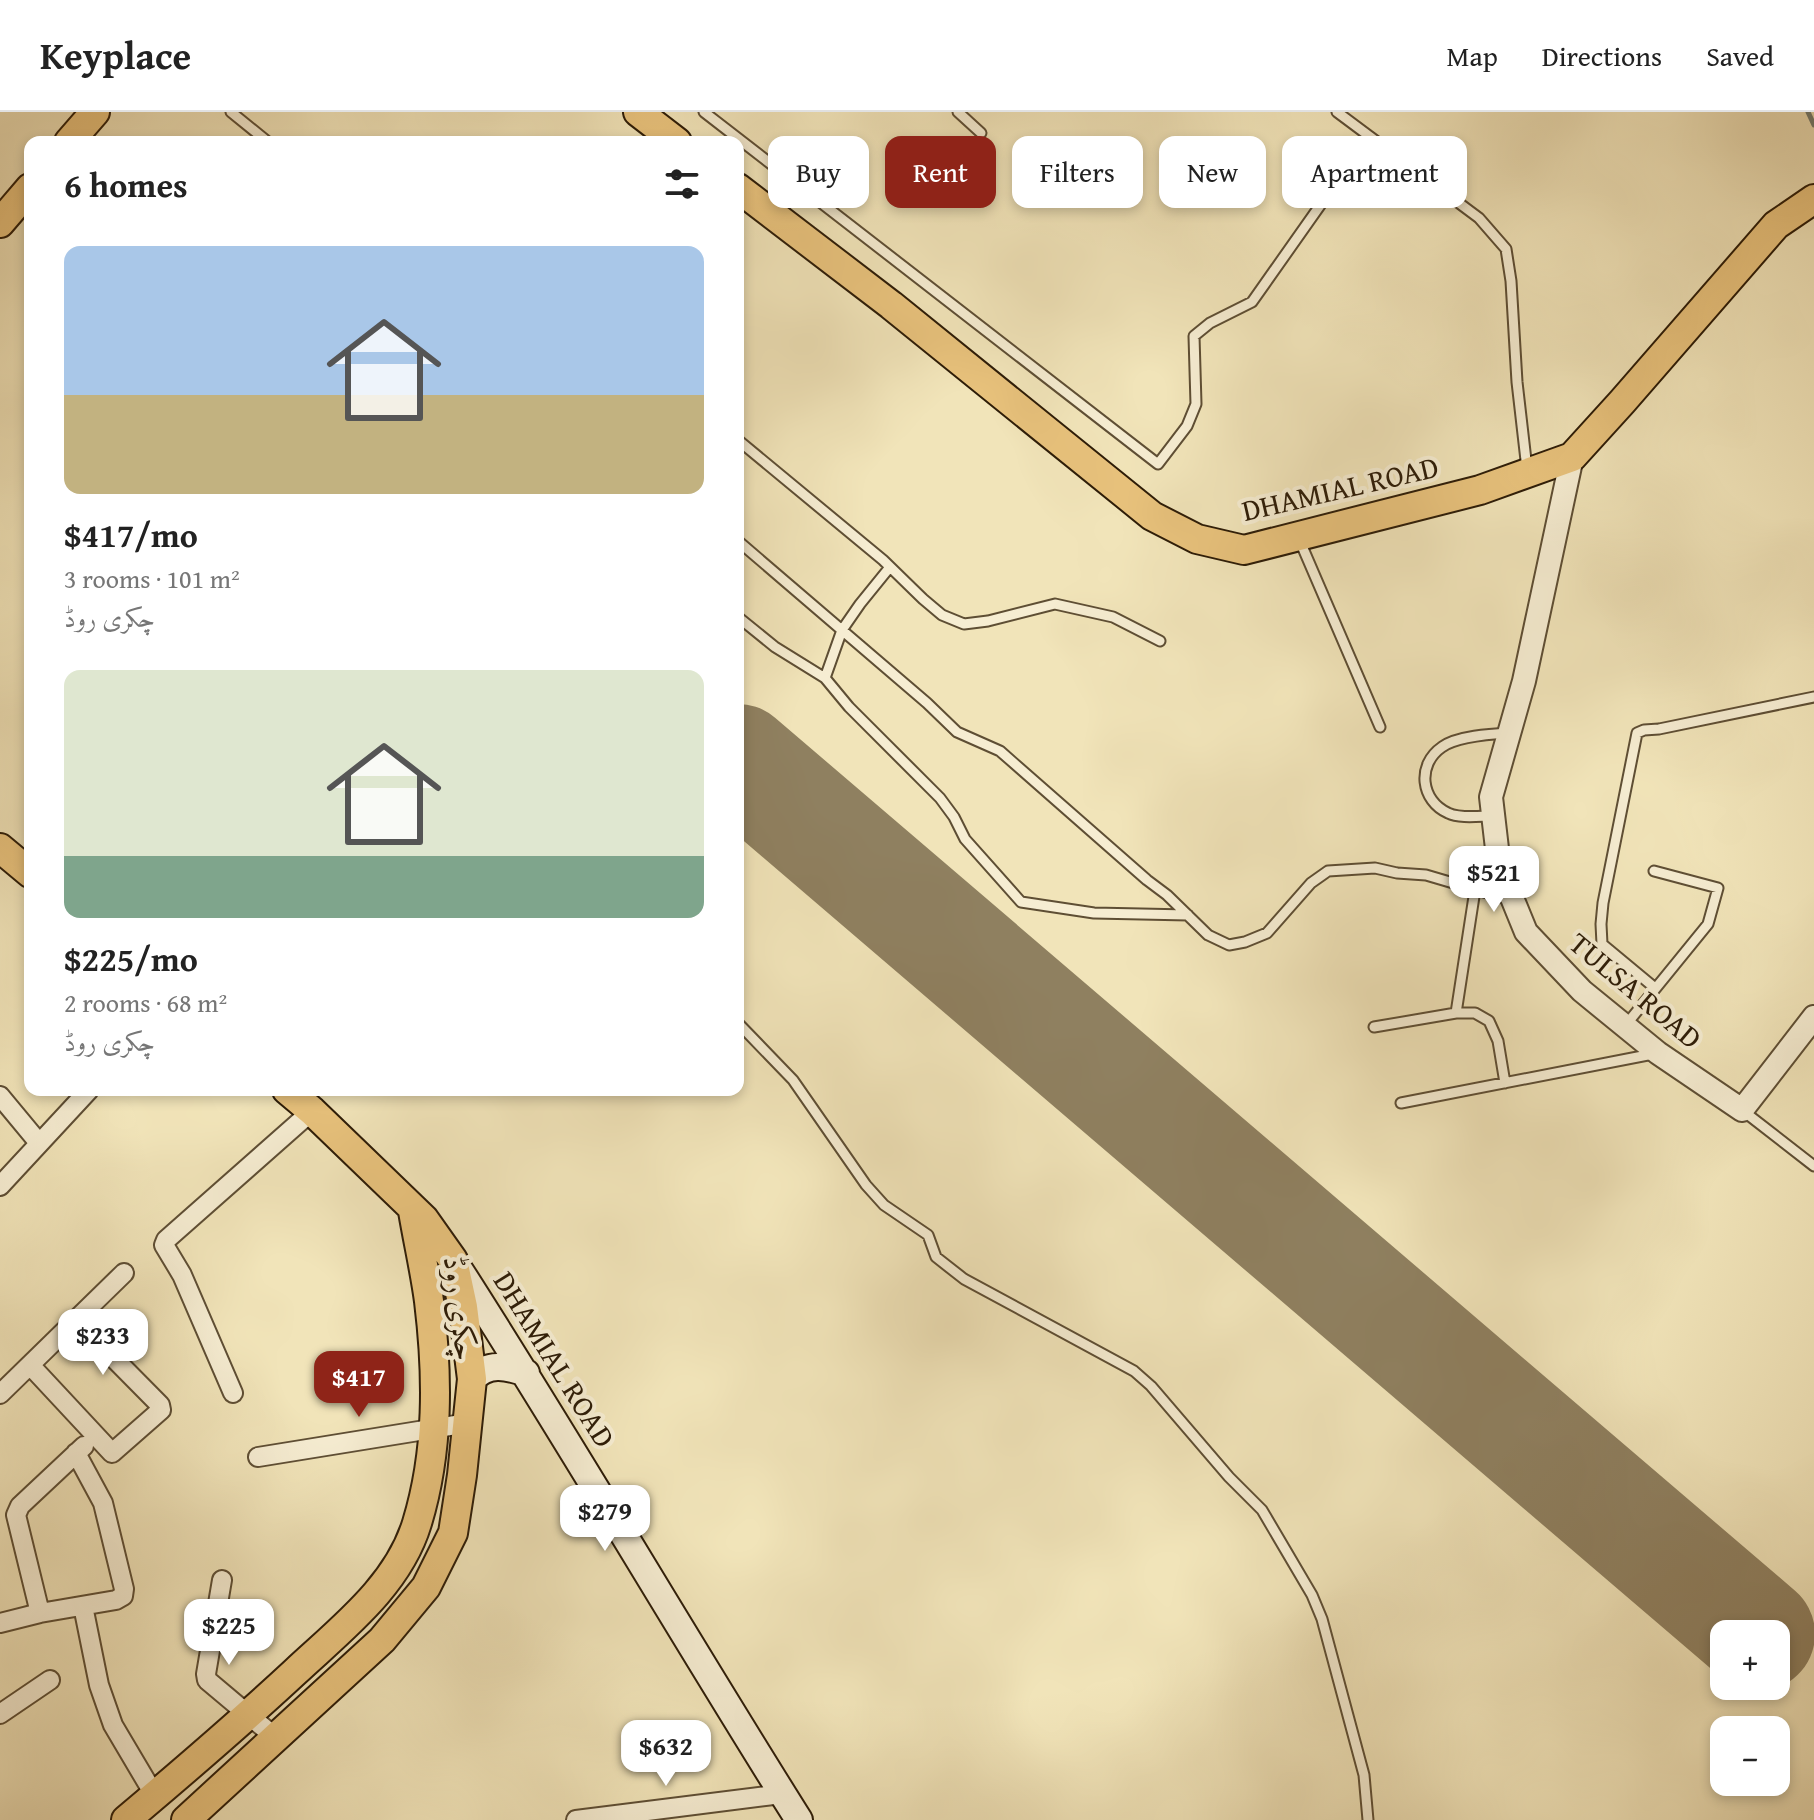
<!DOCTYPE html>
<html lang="en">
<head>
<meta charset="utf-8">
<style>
  :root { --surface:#fff; --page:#f2f2f2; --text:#222; --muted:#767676; --line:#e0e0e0; --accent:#8f2418 }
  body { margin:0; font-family:"Gentium Book Plus",Amiri,serif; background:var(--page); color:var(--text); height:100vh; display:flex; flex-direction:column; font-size:30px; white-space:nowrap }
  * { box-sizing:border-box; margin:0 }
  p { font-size:26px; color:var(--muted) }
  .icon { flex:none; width:44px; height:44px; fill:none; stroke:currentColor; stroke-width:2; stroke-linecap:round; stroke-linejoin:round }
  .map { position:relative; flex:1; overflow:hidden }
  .side { position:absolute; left:24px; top:24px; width:720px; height:960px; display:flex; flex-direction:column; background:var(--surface); border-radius:16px; box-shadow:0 4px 12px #0003 }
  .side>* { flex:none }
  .hud { position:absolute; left:768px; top:24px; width:760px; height:72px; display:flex; gap:16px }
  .tools { position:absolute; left:1710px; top:1508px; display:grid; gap:16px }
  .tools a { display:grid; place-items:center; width:80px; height:80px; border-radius:16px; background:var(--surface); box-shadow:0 4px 12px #0003; font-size:40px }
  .price { position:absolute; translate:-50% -68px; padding:0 18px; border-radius:16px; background:#fff; color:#222; font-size:26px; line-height:52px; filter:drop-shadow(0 2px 4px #0008) }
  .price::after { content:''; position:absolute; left:50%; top:48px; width:24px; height:18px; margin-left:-12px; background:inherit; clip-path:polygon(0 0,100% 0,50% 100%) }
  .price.on { background:var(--accent); color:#fff }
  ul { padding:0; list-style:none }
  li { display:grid; align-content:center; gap:16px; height:424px; padding:0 40px }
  li span { display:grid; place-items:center; height:248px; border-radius:16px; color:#555 }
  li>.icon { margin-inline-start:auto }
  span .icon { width:144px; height:144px; fill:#fffc; stroke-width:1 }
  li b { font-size:34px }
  h2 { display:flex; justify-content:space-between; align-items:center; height:96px; padding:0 40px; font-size:34px }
  .tag { padding:0 28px; border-radius:16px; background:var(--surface); box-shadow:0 4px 12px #0003; font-size:28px; line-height:72px }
  .tag.on { background:var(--accent); color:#fff }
  header { display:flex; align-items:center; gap:48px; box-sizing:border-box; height:112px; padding:0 40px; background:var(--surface); border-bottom:2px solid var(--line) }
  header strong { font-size:38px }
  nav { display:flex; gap:44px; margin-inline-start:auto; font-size:28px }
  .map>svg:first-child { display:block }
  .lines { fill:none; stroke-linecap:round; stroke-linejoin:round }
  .stream { stroke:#717c72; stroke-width:5 }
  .runway { stroke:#8f8060; stroke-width:114 }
  .service-casing { stroke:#5e4e34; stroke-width:13 }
  .minor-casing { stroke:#5e4e34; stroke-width:22 }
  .tertiary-casing { stroke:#5e4e34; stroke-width:26 }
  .secondary-casing { stroke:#2d1c07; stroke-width:30 }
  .primary-casing { stroke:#2d1c07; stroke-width:32 }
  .service { stroke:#f6edd2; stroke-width:9 }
  .minor { stroke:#f6edd2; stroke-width:18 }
  .tertiary { stroke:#f6edd2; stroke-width:22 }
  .secondary { stroke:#f6edd2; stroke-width:26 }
  .primary { stroke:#e8c27c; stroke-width:28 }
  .labels { text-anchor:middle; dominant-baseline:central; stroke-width:8; stroke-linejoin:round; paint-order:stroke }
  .street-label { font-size:30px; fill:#2d1c07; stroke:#f6edd2 }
</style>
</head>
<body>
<header>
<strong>Keyplace</strong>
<nav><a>Map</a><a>Directions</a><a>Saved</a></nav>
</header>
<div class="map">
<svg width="1814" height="1708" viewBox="0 0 1814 1708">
  <rect width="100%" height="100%" fill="#f1e4b9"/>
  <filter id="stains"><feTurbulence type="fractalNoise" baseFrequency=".0025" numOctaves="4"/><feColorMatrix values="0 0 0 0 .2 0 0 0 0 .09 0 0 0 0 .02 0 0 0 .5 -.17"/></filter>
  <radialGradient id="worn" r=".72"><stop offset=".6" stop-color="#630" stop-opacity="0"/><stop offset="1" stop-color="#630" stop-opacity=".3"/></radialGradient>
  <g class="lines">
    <!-- stream -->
    <path class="stream" d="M1808 0 1814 13"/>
    <!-- runway -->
    <path class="runway" d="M738 649 1758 1522"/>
    <defs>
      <path id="service" d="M231 0 268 30
        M704 0 1158 352 1187 314 1196 292 1194 224 1210 211 1252 190 1369 24
        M958 0 981 21
        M1337 0 1479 106 1506 137 1511 169 1517 270 1527 357
        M738 328 883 448 923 487 942 503 964 512 988 509 1055 492 1113 505 1160 529
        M1299 427 1380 615
        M738 429 927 591 957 620 1000 639 1147 768 1167 783 1208 823 1229 833 1245 830 1267 821 1311 771 1328 759 1375 756 1397 761 1426 763 1511 788
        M738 505 775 535 825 566 849 595 940 686 954 705 965 727 1021 790 1094 801 1188 803
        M825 566 842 518 860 492 890 455
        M1492 704C1480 704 1460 707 1448 701 1421 689 1416 653 1442 635 1457 624 1491 622 1509 621
        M1655 876 1602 832 1601 812 1603 791 1637 621 1644 618 1659 617 1814 585
        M1456 901H1475L1489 909 1498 929 1505 971
        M738 911 793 968 866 1073 884 1093 928 1123 936 1145 964 1167 1134 1259 1151 1274 1229 1365 1262 1398 1312 1483 1322 1507 1364 1663 1368 1708
        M1625 914 1708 812 1718 776 1654 759
        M1374 915 1456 901 1475 778
        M1401 991 1653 942
        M1742 998 1814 1054"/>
      <path id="minor" d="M0 984 39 1031
        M0 1074 89 978
        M30 1253 112 1341 161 1298 160 1293 76 1208
        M233 1281 182 1163 164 1133 166 1128 312 999
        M0 1282 124 1161
        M258 1345 468 1311
        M222 1468 206 1562 207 1568 276 1626
        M83 1494 99 1573 113 1613 155 1684
        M40 1501 16 1403 20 1394 84 1334
        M0 1511 40 1501 116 1488 123 1484 124 1477 103 1391 76 1341
        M0 1602 50 1568
        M576 1708 782 1682"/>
      <path id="tertiary" d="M1572 345 1524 569 1491 685 1499 754 1526 820 1582 879 1658 941 1742 998 1814 905"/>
      <path id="secondary" d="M457 1154C574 1336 683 1524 799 1708
        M472 1267C488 1250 506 1254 526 1261"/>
      <path id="primary" d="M638 0 677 30
        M69 30 95 0
        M738 76 891 193 1152 404 1197 427 1244 438 1480 378 1572 345 1622 290 1776 113 1814 87
        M0 111 30 76
        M0 736 30 761
        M126 1708C183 1660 240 1611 295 1560 341 1517 398 1474 417 1411 439 1339 438 1263 429 1189 425 1159 418 1129 413 1099
        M186 1708 382 1528 426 1475 453 1421 462 1363 472 1267 463 1195 453 1148 424 1107 312 999 287 978"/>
    </defs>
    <!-- service casing -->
    <use href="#service" class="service-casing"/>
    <!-- minor casing -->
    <use href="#minor" class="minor-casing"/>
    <!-- tertiary casing -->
    <use href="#tertiary" class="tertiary-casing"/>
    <!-- secondary casing -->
    <use href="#secondary" class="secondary-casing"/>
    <!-- primary casing -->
    <use href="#primary" class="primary-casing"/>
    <!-- service -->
    <use href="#service" class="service"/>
    <!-- minor -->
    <use href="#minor" class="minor"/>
    <!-- tertiary -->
    <use href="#tertiary" class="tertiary"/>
    <!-- secondary -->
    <use href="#secondary" class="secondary"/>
    <!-- primary -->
    <use href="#primary" class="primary"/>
  </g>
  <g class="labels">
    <!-- street labels -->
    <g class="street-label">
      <text transform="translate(1340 376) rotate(-13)">DHAMIAL ROAD</text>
      <text transform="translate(1636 878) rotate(40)">TULSA ROAD</text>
      <text transform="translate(461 1196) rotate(83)">چکری روڈ</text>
      <text transform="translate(555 1247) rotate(58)">DHAMIAL ROAD</text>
    </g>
  </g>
  <rect width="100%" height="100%" filter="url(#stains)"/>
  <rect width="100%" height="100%" fill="url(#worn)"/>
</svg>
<div class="tools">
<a>+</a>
<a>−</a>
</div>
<b class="price" style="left:1494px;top:802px">$521</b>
<b class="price" style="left:103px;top:1265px">$233</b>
<b class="price on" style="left:359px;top:1307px">$417</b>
<b class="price" style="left:605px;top:1441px">$279</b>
<b class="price" style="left:229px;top:1555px">$225</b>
<b class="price" style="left:666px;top:1676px">$632</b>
<div class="hud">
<a class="tag">Buy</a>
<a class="tag on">Rent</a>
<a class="tag">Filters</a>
<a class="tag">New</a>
<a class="tag">Apartment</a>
</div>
<section class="side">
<h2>6 homes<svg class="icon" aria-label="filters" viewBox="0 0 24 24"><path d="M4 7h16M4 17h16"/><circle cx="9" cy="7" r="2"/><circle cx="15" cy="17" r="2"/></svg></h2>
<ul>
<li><span style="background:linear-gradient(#a9c7e8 60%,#c2b280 0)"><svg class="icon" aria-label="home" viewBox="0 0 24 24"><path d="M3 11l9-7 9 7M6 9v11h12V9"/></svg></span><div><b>$417/mo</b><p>3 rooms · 101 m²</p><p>چکری روڈ</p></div></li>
<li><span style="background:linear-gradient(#dfe7d0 75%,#7fa58c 0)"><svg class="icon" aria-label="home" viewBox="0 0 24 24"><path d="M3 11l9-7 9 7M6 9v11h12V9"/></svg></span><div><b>$225/mo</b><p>2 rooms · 68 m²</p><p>چکری روڈ</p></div></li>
</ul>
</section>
</div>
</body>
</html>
